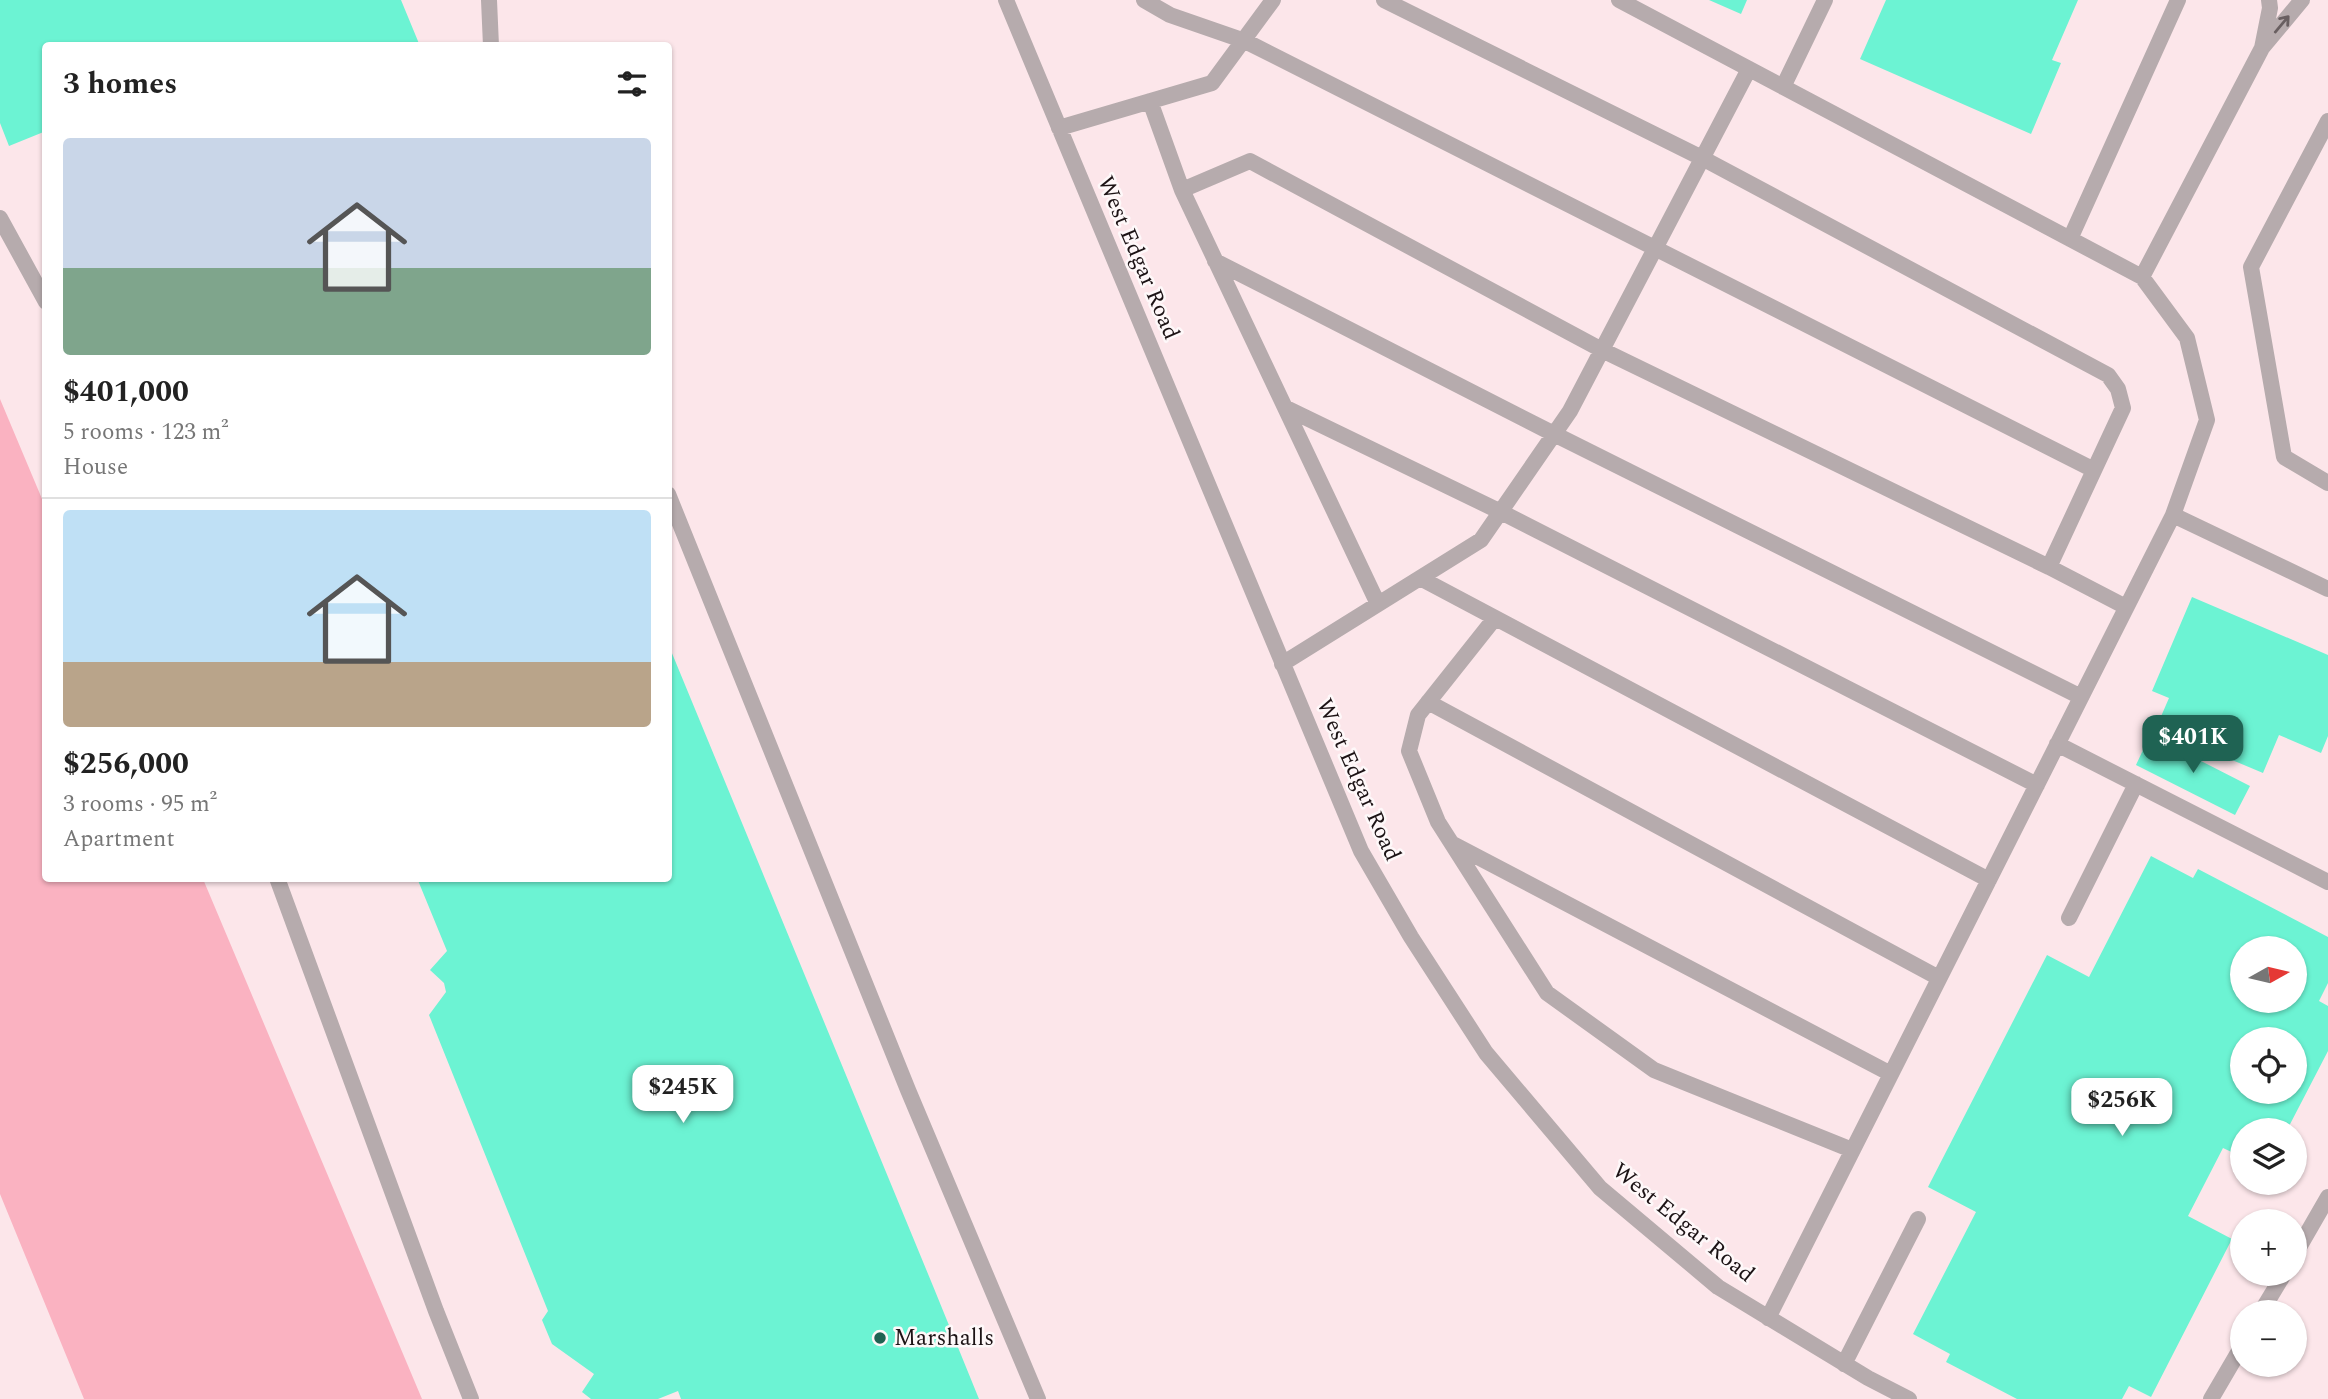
<!DOCTYPE html>
<html lang="en">
<head>
<meta charset="utf-8">
<style>
  :root { --surface:#fff; --page:#f2f2f2; --text:#222; --muted:#767676; --line:#e0e0e0; --accent:#1f6353 }
  body { margin:0; font-family:Spectral,serif; background:var(--page); color:var(--text); height:100vh; display:flex; flex-direction:column; font-size:26px; white-space:nowrap }
  * { box-sizing:border-box; margin:0 }
  p { font-size:23px; color:var(--muted) }
  .icon { flex:none; width:38px; height:38px; fill:none; stroke:currentColor; stroke-width:2; stroke-linecap:round; stroke-linejoin:round }
  .map { position:relative; flex:1; overflow:hidden }
  .side { position:absolute; left:42px; top:42px; width:630px; height:840px; display:flex; flex-direction:column; background:var(--surface); border-radius:7px; box-shadow:0 2px 5px #0004 }
  .side>* { flex:none }
  .needle { width:46px; rotate:82deg }
  .buttons { position:absolute; left:2230px; top:936px; display:grid; gap:14px }
  .buttons a { display:grid; place-items:center; width:77px; height:77px; border-radius:50%; background:var(--surface); box-shadow:0 2px 5px #0004; font-size:35px }
  .price { position:absolute; translate:-50% -60px; padding:0 16px; border-radius:14px; background:#fff; color:#222; font-size:23px; line-height:46px; filter:drop-shadow(0 2px 4px #0008) }
  .price::after { content:''; position:absolute; left:50%; top:42px; width:21px; height:16px; margin-left:-10px; background:inherit; clip-path:polygon(0 0,100% 0,50% 100%) }
  .price.current { background:var(--accent); color:#fff }
  ul { padding:0; list-style:none }
  li { display:grid; align-content:center; gap:14px; height:371px; padding:0 21px }
  li+li { border-top:2px solid var(--line) }
  li span { display:grid; place-items:center; height:217px; border-radius:7px; color:#555 }
  li>.icon { margin-inline-start:auto }
  span .icon { width:126px; height:126px; fill:#fffc; stroke-width:1 }
  li b { font-size:30px }
  h2 { display:flex; justify-content:space-between; align-items:center; height:84px; padding:0 21px; font-size:30px }
  .map>svg:first-child { display:block }
  .green { fill:#fab2c1 }
  .building { fill:#6cf3d3; fill-rule:evenodd }
  .lines { fill:none; stroke-linecap:round; stroke-linejoin:round }
  .lane { stroke:#b6abad; stroke-width:16 }
  .oneway { stroke:#695f61 }
  .poi-dot { fill:#1f6353; stroke:#fef8f9; stroke-width:2.5 }
  .labels { text-anchor:middle; dominant-baseline:central; stroke-width:5; stroke-linejoin:round; paint-order:stroke }
  .street-label { font-size:23px; fill:#1c1315; stroke:#fef8f9 }
  .poi-label { font-size:23px; fill:#1c1315; stroke:#fef8f9; text-anchor:start }
</style>
</head>
<body>
<div class="map">
<svg width="2328" height="1399" viewBox="0 0 2328 1399">
  <rect width="100%" height="100%" fill="#fce6ea"/>
  <!-- green -->
  <path class="green" d="M0 399 45 506 46 878 203 879 422 1399H84L0 1194Z"/>
  <!-- building -->
  <path class="building" d="M0 0H401L420 46H46V131L9 146 0 123Z
    M1709 0H1747L1741 14Z
    M1886 0H2078L2052 60 2061 63 2031 134 1860 59Z
    M2192 597 2328 655V736L2321 753 2279 735 2263 773 2156 728 2169 698 2152 691Z
    M669 646 933 1286 979 1399H681L678 1391 658 1399H591L582 1392 594 1374 552 1344 542 1320 548 1311 429 1015 446 992 444 983 430 970 447 951 417 878H668Z
    M2150 735 2250 786 2235 815 2136 765Z
    M2151 856 2193 878 2198 869 2328 937V983L2319 1001 2328 1006V1051L2287 1130H2242V1157L2223 1148 2188 1216 2232 1239 2151 1397 2129 1386 2122 1399H2017L1946 1362 1950 1354 1913 1334 1976 1212 1928 1187 2047 955 2089 977ZM2242 948H2294V1001H2242ZM2242 1040H2294V1092H2242Z"/>
  <g class="lines">
    <!-- lane -->
    <path class="lane" d="M489 0 491 46
      M1006 0 1361 851 1411 937 1486 1053 1600 1188 1718 1287 1868 1378 1909 1399
      M1144 0 1170 15 1245 41 2094 470
      M1384 0 1702 158 2108 375 2118 389 2123 408 2049 567 2126 607
      M1619 0 2142 277 2187 338 2207 420 2173 515 2328 589
      M2269 0 2270 8 2262 48 2302 0
      M1783 87 1825 0
      M1150 101 1182 190
      M2328 121 2251 267 2284 457 2328 483
      M1059 128 1212 83 1273 0
      M0 218 46 302
      M2070 239 2178 0
      M1215 261 1554 434 2081 697
      M2142 277 2262 48
      M1286 408 1501 512 2037 785
      M668 494 908 1090 1038 1399
      M1420 578 1989 880
      M1378 604 1182 190 1250 161 1602 350 2049 567
      M1495 618 1418 715 1409 751 1438 822 1547 993 1654 1070 1852 1150
      M1282 664 1481 540 1570 411 1749 69
      M1428 702 1939 978
      M2057 744 2328 882
      M1453 844 1891 1074
      M277 878 436 1311 471 1399
      M2069 918 2136 784
      M2294 1256 2328 1197
      M2261 1312 2284 1274
      M1768 1318 2173 515
      M1844 1364 1918 1219
      M2211 1399 2242 1346"/>
  </g>
  <!-- one-way arrows -->
  <defs><path id="oneway-shaft" d="M-6 0H5M1.5-3L5.5 0L1.5 3" fill="none" stroke-width="1.6" stroke-linecap="round" stroke-linejoin="round" transform="scale(1.75)"/></defs>
  <use class="oneway" href="#oneway-shaft" transform="translate(2282 24) rotate(-50)"/>
  <!-- markers -->
  <circle class="poi-dot" cx="880" cy="1338" r="7"/>
  <g class="labels">
    <!-- street labels -->
    <g class="street-label">
      <text transform="translate(1138 258) rotate(67)">West Edgar Road</text>
      <text transform="translate(1358 780) rotate(66)">West Edgar Road</text>
      <text transform="translate(1683 1223) rotate(39)">West Edgar Road</text>
    </g>
    <!-- poi labels -->
    <g class="poi-label">
      <text x="894" y="1338">Marshalls</text>
    </g>
  </g>
</svg>
<div class="buttons">
<a><svg class="needle" viewBox="-14 -14 28 28"><path d="M0-13l5 13h-10z" fill="#e53935"/><path d="M0 13l5-13h-10z" fill="#767676"/></svg></a>
<a><svg class="icon" aria-label="locate" viewBox="0 0 24 24"><circle cx="12" cy="12" r="6"/><path d="M12 2v4M12 18v4M2 12h4M18 12h4"/></svg></a>
<a><svg class="icon" aria-label="layers" viewBox="0 0 24 24"><path d="M12 4l9 5-9 5-9-5zM3 14l9 5 9-5"/></svg></a>
<a>+</a>
<a>−</a>
</div>
<b class="price current" style="left:2193px;top:775px">$401K</b>
<b class="price" style="left:683px;top:1125px">$245K</b>
<b class="price" style="left:2122px;top:1138px">$256K</b>
<section class="side">
<h2>3 homes<svg class="icon" aria-label="filters" viewBox="0 0 24 24"><path d="M4 7h16M4 17h16"/><circle cx="9" cy="7" r="2"/><circle cx="15" cy="17" r="2"/></svg></h2>
<ul>
<li><span style="background:linear-gradient(#c9d6e8 60%,#7fa58c 0)"><svg class="icon" aria-label="home" viewBox="0 0 24 24"><path d="M3 11l9-7 9 7M6 9v11h12V9"/></svg></span><div><b>$401,000</b><p>5 rooms · 123 m²</p><p>House</p></div></li>
<li><span style="background:linear-gradient(#bfe0f5 70%,#b9a48a 0)"><svg class="icon" aria-label="home" viewBox="0 0 24 24"><path d="M3 11l9-7 9 7M6 9v11h12V9"/></svg></span><div><b>$256,000</b><p>3 rooms · 95 m²</p><p>Apartment</p></div></li>
</ul>
</section>
</div>
</body>
</html>
